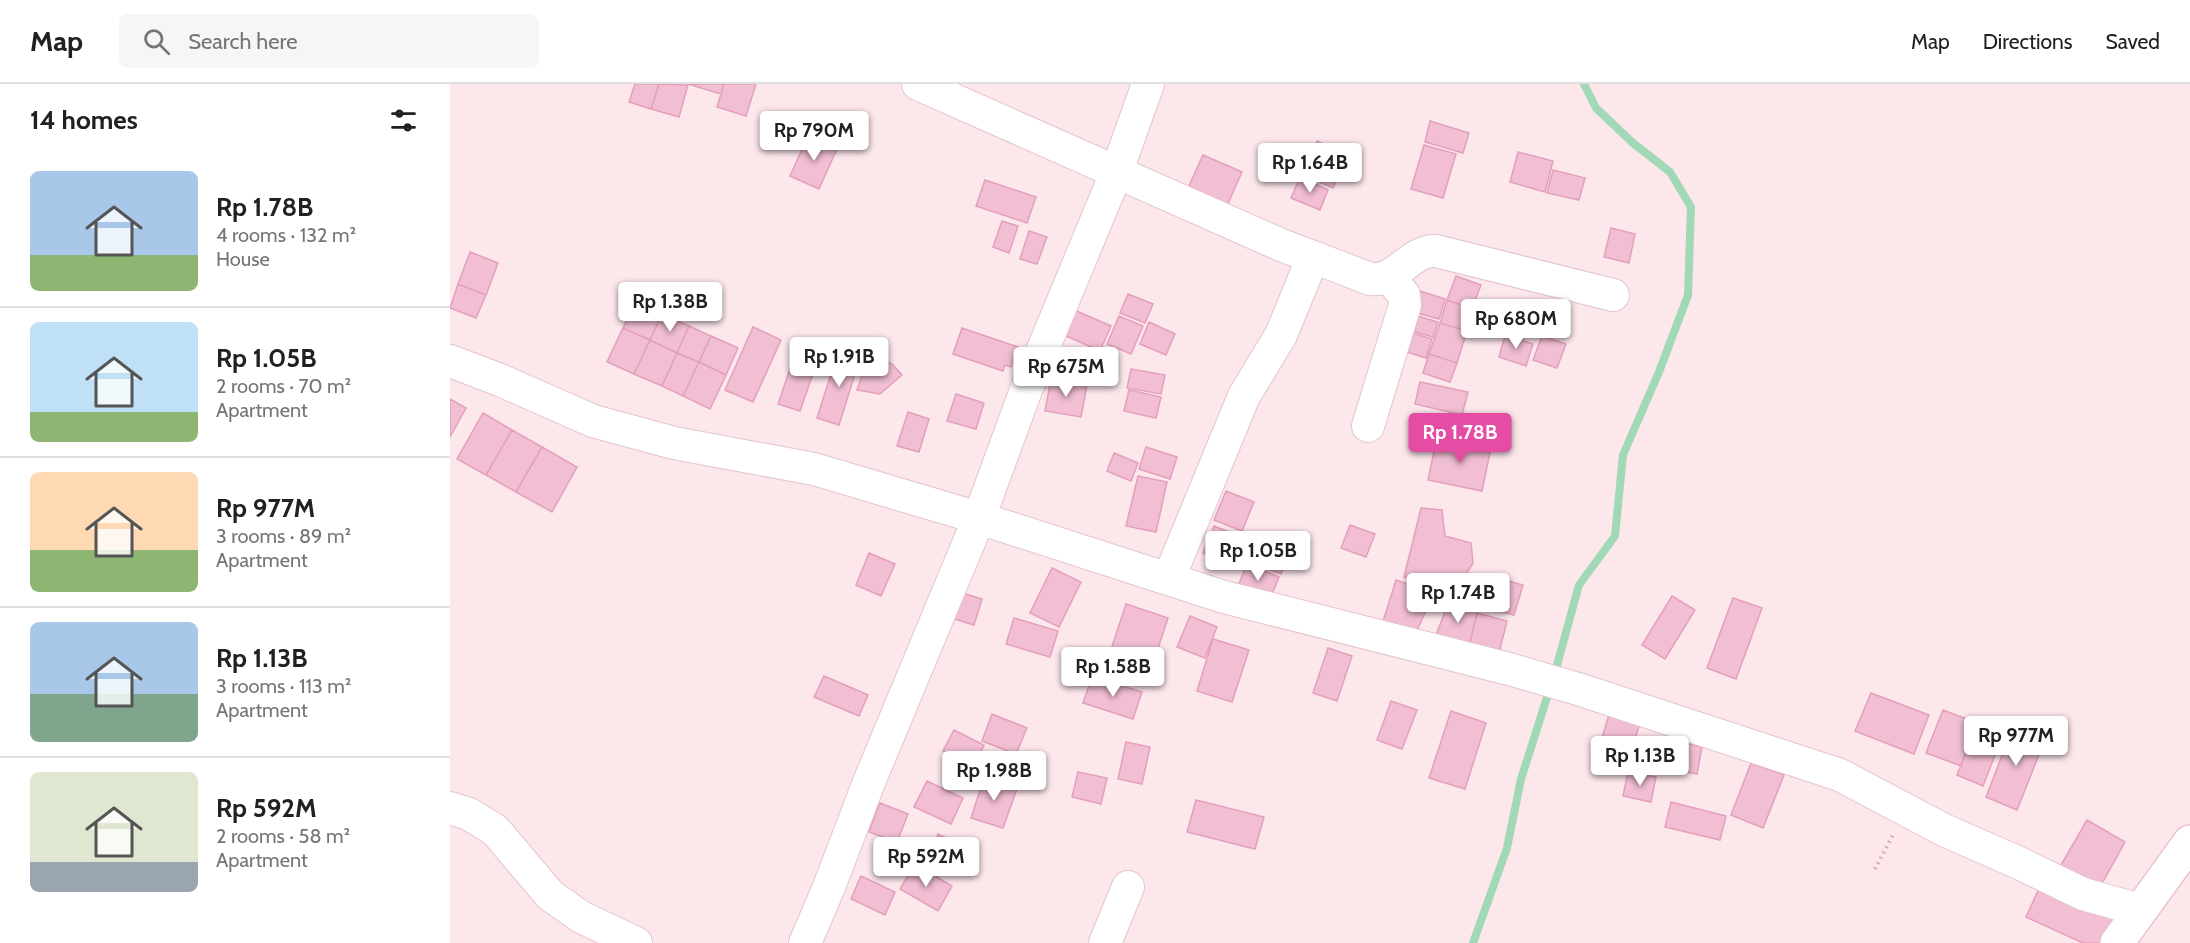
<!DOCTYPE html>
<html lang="en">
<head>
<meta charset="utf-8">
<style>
  :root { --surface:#fff; --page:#f6f6f6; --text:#202124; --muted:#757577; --line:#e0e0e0; --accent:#e54da4 }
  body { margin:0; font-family:Cabin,sans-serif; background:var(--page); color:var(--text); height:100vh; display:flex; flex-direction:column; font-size:22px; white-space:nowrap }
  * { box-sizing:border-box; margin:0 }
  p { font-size:20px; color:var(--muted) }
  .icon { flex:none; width:33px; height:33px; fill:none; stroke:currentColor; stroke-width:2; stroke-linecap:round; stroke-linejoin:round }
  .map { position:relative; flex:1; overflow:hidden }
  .panel { display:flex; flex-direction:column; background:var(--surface); width:450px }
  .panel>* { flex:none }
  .price { position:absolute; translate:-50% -51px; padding:0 14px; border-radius:6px; background:#fff; color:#222; font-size:20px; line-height:39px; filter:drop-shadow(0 2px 3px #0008) }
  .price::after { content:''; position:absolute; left:50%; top:36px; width:18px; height:14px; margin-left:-9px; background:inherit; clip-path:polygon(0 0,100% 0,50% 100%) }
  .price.on { background:var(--accent); color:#fff }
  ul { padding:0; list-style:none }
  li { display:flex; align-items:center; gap:18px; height:150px; padding:0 30px }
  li+li { border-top:2px solid var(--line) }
  li span { display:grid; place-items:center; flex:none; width:168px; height:120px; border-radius:9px; color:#555 }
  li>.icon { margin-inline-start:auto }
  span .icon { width:72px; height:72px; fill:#fffc; stroke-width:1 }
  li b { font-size:26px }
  h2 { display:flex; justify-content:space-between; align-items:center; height:72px; padding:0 30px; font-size:26px }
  header { display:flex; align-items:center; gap:36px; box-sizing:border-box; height:84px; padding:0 30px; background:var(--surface); border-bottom:2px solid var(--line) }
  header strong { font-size:28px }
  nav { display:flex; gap:33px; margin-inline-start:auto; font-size:21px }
  .search { width:420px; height:54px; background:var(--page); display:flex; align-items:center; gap:15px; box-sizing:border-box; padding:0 21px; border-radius:9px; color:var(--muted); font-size:22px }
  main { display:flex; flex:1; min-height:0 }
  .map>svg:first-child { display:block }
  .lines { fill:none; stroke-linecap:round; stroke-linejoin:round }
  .stream { stroke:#a1d8b5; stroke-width:8 }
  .building { fill:#f1bed3; stroke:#e49fbc; stroke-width:1.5 }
  .street-casing { stroke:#e3c4ce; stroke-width:34 }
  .secondary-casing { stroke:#e8c2cf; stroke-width:36 }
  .path { stroke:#d7a1b7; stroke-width:4; stroke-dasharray:1.5 4.5; stroke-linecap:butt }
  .street { stroke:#fff; stroke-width:32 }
  .secondary { stroke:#fff; stroke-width:33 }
</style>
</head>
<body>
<header>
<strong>Map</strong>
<div class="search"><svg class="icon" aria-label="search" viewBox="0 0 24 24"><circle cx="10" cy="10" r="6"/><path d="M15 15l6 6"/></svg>Search here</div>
<nav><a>Map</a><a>Directions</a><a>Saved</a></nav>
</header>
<main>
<section class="panel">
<h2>14 homes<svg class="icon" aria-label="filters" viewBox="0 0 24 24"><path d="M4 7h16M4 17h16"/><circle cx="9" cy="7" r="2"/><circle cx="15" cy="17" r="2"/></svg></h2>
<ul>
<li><span style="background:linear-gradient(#a9c7e8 70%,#8fb573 0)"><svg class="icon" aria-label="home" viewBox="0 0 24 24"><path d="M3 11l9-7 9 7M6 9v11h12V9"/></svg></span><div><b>Rp 1.78B</b><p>4 rooms · 132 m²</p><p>House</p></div></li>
<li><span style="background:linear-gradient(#bfe0f5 75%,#8fb573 0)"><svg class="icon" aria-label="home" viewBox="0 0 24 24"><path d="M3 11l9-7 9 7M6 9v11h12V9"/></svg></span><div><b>Rp 1.05B</b><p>2 rooms · 70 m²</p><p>Apartment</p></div></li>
<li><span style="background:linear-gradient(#ffd9b3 65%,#8fb573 0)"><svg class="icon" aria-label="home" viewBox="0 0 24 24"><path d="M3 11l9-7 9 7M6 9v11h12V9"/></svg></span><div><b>Rp 977M</b><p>3 rooms · 89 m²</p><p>Apartment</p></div></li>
<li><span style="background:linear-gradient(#a9c7e8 60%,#7fa58c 0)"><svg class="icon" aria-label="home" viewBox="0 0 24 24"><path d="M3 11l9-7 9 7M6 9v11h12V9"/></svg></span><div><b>Rp 1.13B</b><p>3 rooms · 113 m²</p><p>Apartment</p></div></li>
<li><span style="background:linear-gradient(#dfe7d0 75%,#9aa5b1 0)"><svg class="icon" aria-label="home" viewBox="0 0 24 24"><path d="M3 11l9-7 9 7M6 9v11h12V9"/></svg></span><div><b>Rp 592M</b><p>2 rooms · 58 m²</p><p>Apartment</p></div></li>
</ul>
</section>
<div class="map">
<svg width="1740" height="859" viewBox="0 0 1740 859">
  <rect width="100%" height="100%" fill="#fce7eb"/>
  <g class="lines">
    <!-- stream -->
    <path class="stream" d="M1104 592 1129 501 1165 452 1173 371 1209 288 1238 211 1241 123 1220 88 1183 59 1146 24 1134 0
      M1023 859 1057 764 1071 695 1100 604"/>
  </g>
  <!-- building -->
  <path class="building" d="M185 0H209L201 25 179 18Z
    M209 0 238 1 229 33 201 25Z
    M238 0H274L271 10Z
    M274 0H306L296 32 267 23Z
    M980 37 1019 49 1013 69 975 58Z
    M358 52 387 65 369 105 340 92Z
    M867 57 897 71 883 104 852 90Z
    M974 61 1006 70 993 114 961 105Z
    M1068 68 1103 77 1095 108 1060 98Z
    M753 71 792 88 773 131 734 113Z
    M1103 86 1135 94 1129 116 1097 109Z
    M850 93 878 106 870 126 841 114Z
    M535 96 586 113 577 139 526 122Z
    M552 137 568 142 559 169 543 163Z
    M1161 144 1185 150 1179 179 1154 173Z
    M579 147 597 153 587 180 570 175Z
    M20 168 48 179 36 211 8 200Z
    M1006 192 1031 201 1022 225 997 216Z
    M8 200 36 211 26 234 0 224Z
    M967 206 995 215 989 235 960 227Z
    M678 210 703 220 695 239 670 229Z
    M997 216 1022 225 1017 247 990 239Z
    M185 218 212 230 200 256 173 244Z
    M622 225 661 242 650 267 612 250Z
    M212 230 239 242 227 269 200 256Z
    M961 230 988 238 983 253 956 245Z
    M669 232 693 242 681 270 657 260Z
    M699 238 725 250 716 271 690 260Z
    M990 239 1017 247 1007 279 979 270Z
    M239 242 261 252 249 278 227 269Z
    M303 243 331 256 303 318 275 306Z
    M173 244 200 256 184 290 157 278Z
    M512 244 568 263 561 283 555 281 553 287 503 270Z
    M953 246 982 255 976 274 947 265Z
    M1055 251 1083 260 1076 282 1049 273Z
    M261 252 288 264 276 291 249 278Z
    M1092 252 1116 260 1107 284 1083 276Z
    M200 256 227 269 212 302 184 290Z
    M388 268 410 274 389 341 367 334Z
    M227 269 249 278 233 312 212 302Z
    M979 270 1007 279 1000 298 973 289Z
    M419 271 442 280 452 291 430 310 407 306Z
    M343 276 365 284 350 327 328 320Z
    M249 278 276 291 260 325 233 312Z
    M681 285 715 291 711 310 677 304Z
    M601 295 637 301 631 333 595 327Z
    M970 298 1018 308 1012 331 965 320Z
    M679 306 711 313 706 334 674 327Z
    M506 310 534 319 526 345 497 337Z
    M0 315 16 324 0 353Z
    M458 328 479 335 469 368 447 362Z
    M33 329 62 346 36 391 7 375Z
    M62 346 92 363 66 408 36 391Z
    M987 353 1041 364 1032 407 978 396Z
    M92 363 127 383 102 428 66 408Z
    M696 363 727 373 720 395 689 385Z
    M664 369 688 379 681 397 657 387Z
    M688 392 717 398 706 448 676 442Z
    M776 407 804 418 792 447 764 436Z
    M971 424 992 426 995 452 1021 459 1023 479 1003 511 954 493Z
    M900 441 925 450 916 473 891 464Z
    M764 442 792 453 781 480 753 469Z
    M809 456 839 469 831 490 800 478Z
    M419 469 445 480 431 512 406 501Z
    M797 480 829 493 820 515 788 502Z
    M602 484 631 498 609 543 580 529Z
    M1044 493 1073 501 1064 531 1035 523Z
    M946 496 984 509 965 551 931 544Z
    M509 508 532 515 524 541 501 534Z
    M1222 512 1245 526 1215 575 1192 561Z
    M1283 514 1312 524 1286 595 1257 584Z
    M1000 515 1029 522 1018 566 984 556Z
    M676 520 718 534 699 592 657 578Z
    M1027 529 1057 537 1048 573 1018 566Z
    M740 532 767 543 755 574 727 563Z
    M564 534 608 547 600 573 556 560Z
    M763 555 799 566 782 618 747 607Z
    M878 564 902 572 887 617 863 609Z
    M374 592 418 611 409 632 364 613Z
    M642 593 692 608 683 635 633 619Z
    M1421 609 1479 631 1464 670 1405 647Z
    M941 617 967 626 952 665 927 656Z
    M1162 621 1193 630 1174 689 1144 680Z
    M1493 626 1527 639 1511 682 1476 669Z
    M1001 627 1036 639 1015 705 979 694Z
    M542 630 577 644 566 670 532 657Z
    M1564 640 1596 653 1567 726 1536 713Z
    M1526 643 1552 653 1533 702 1507 691Z
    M504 646 534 661 524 682 493 667Z
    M1219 656 1252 663 1247 690 1223 685 1227 666 1217 664Z
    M676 658 700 663 692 700 668 695Z
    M1186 668 1215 674 1213 687 1183 681Z
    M1301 679 1334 691 1313 744 1281 731Z
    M628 688 657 694 651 720 622 713Z
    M1178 688 1206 693 1201 718 1173 712Z
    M535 691 568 702 553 744 521 734Z
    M477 697 513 714 501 740 464 723Z
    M746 716 814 733 805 765 737 748Z
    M1221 718 1276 732 1270 756 1215 743Z
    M430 719 458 730 447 758 419 748Z
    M1637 736 1675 758 1650 803 1611 781Z
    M488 750 517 764 507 786 477 773Z
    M465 780 502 802 488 827 450 805Z
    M411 792 445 808 435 831 401 815Z
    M1592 798 1674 836 1663 859H1633L1576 833Z"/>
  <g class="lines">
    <defs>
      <path id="street" d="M468 0 831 161 863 173 831 251 794 312 719 494
        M863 173 920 195C946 199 961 165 986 167L1163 211
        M0 277 50 296 143 337 224 359 364 385 529 434 774 513 1059 585 1128 605 1390 691 1494 746 1569 779 1633 810 1690 826
        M918 342 955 221 954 211 938 192
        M0 724 19 730 45 746 100 811 131 833 186 859
        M355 859 379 803 419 698 529 434 576 306 667 87 698 0
        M655 859 678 803"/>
      <path id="secondary" d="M1667 859 1740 758"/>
    </defs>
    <!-- street casing -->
    <use href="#street" class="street-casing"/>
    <!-- secondary casing -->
    <use href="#secondary" class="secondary-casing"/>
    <!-- path -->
    <path class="path" d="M1425 785 1443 751"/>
    <!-- street -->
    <use href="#street" class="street"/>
    <!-- secondary -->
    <use href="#secondary" class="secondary"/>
  </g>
</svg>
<b class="price" style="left:364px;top:78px">Rp 790M</b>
<b class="price" style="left:860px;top:110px">Rp 1.64B</b>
<b class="price" style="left:220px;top:249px">Rp 1.38B</b>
<b class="price" style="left:1066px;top:266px">Rp 680M</b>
<b class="price" style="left:389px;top:304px">Rp 1.91B</b>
<b class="price" style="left:616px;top:314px">Rp 675M</b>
<b class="price on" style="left:1010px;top:380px">Rp 1.78B</b>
<b class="price" style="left:808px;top:498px">Rp 1.05B</b>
<b class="price" style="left:1008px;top:540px">Rp 1.74B</b>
<b class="price" style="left:663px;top:614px">Rp 1.58B</b>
<b class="price" style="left:1566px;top:683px">Rp 977M</b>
<b class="price" style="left:1190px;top:703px">Rp 1.13B</b>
<b class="price" style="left:544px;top:718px">Rp 1.98B</b>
<b class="price" style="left:476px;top:804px">Rp 592M</b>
</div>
</main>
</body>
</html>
